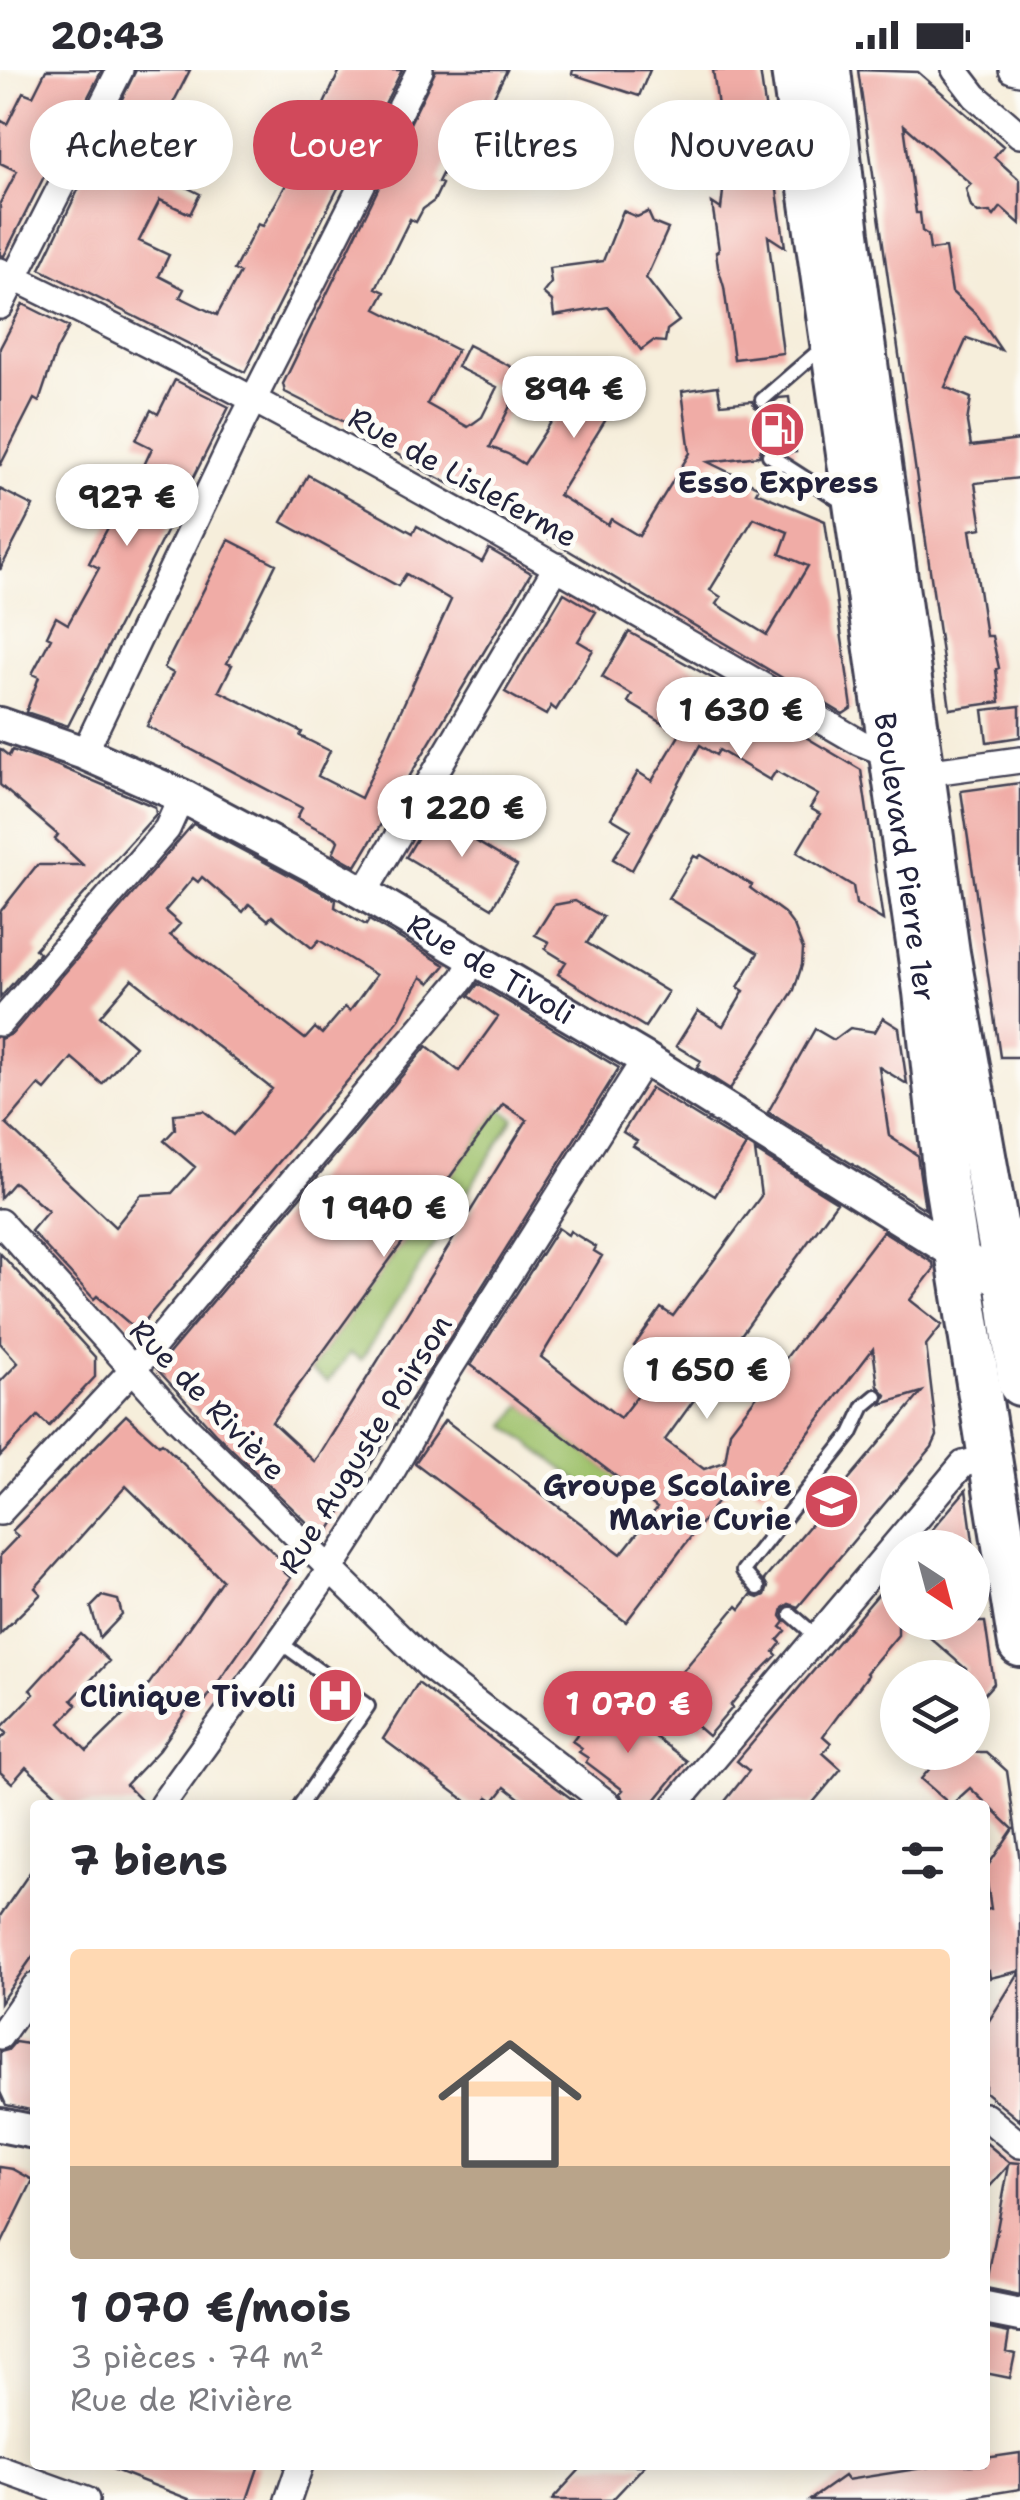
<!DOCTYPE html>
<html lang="fr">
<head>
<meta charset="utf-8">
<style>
  :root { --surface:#fff; --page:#f7f7f7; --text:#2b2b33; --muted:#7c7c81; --accent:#d1495b }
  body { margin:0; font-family:"Shantell Sans",sans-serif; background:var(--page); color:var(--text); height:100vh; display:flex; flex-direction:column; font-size:38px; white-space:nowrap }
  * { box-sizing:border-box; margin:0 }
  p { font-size:32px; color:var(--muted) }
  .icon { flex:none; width:55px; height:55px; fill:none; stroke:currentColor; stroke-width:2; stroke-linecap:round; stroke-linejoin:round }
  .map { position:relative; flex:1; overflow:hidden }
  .drawer { position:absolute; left:30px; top:1730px; width:960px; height:670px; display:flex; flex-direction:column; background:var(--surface); border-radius:10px; box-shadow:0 5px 25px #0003 }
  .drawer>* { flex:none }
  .hud { position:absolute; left:30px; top:30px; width:960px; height:90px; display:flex; gap:20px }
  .needle { width:65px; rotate:144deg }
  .controls { position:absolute; left:880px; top:1460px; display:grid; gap:20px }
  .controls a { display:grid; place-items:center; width:110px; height:110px; border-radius:50%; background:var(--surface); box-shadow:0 5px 25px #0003; font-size:50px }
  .price { position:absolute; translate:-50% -85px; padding:0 22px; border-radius:35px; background:#fff; color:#222; font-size:32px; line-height:65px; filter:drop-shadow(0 2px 5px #0008) }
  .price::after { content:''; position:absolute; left:50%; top:60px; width:30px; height:22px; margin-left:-15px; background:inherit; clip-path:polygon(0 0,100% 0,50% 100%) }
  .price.selected { background:var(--accent); color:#fff }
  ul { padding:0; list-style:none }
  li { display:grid; align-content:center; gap:20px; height:530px; padding:0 40px }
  li span { display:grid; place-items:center; height:310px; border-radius:10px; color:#555 }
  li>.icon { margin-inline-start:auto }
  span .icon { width:180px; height:180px; fill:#fffc; stroke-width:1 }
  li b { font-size:42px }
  h2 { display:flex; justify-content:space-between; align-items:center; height:120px; padding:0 40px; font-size:42px }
  .chip { padding:0 35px; border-radius:45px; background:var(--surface); box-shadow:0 5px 25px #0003; font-size:35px; line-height:90px }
  .chip.selected { background:var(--accent); color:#fff }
  .status { display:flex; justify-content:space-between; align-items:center; height:70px; padding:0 50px; background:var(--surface); direction:ltr }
  .status svg { height:28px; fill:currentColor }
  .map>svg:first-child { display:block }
  .green { fill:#9ec16b; stroke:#607253; stroke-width:2.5 }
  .building { fill:#f0aca6; fill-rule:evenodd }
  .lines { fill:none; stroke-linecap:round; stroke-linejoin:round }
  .service-casing { stroke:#424153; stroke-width:18 }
  .minor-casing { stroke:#424153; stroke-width:30 }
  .tertiary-casing { stroke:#424153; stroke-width:38 }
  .primary-casing { stroke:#424153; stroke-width:48 }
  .service { stroke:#fff; stroke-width:12 }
  .minor { stroke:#fff; stroke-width:25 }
  .tertiary { stroke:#fff; stroke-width:32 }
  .primary { stroke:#fff; stroke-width:42 }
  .labels { text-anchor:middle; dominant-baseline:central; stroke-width:10; stroke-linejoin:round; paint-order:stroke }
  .street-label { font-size:30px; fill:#22223b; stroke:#fdfcf7 }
  .poi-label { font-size:30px; font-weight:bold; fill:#22223b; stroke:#fdfcf7; text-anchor:end }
</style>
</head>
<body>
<div class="status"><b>20:43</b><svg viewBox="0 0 49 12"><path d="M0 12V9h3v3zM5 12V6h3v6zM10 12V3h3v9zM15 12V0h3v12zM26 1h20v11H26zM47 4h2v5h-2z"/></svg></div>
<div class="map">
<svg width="1020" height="2430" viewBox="0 0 1020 2430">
  <rect width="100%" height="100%" fill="#fdfcf7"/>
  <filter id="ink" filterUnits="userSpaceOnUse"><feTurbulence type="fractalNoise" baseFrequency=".01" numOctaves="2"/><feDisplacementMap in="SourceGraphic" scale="20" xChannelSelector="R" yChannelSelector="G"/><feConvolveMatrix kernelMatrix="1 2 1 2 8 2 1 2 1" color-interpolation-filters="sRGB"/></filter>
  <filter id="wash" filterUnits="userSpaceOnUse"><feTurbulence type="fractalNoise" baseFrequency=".0048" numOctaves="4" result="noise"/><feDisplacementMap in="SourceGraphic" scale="40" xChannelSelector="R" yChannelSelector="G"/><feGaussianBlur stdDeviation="2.25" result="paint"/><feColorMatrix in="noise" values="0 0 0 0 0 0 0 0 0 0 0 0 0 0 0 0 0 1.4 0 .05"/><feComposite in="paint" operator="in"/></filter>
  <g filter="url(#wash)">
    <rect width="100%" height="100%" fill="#f6eedb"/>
    <!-- green -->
    <path class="green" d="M500 1038 514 1048 361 1290 350 1283 328 1312 310 1300Z
      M522 1334 621 1410 608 1428 593 1422 506 1356Z"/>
    <g id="blocks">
      <!-- building -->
      <path class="building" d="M46 0H102L72 58 69 57 4 186 0 185V133L17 101 0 93V50L7 54 23 22 33 26Z
        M136 0H190L166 47 168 49 162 64 171 68 166 78 171 80 158 103 200 124 190 144 160 130 139 171 169 185 159 206 184 219 180 227 217 245 240 203 234 200 258 154 263 156 289 109 340 0H402L371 61 368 59 245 302 40 199Z
        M436 0H507L467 79 457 74 438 112 442 114 434 131 423 139 416 152 410 149 376 218 385 222 376 239 457 280 427 334 468 357 482 347 497 317 457 297 468 275 608 346 559 425 608 455 611 449 639 466 690 383 682 321 718 316 721 334 752 331 755 337 763 340 779 328 789 327 796 382 784 383 768 375 761 379 759 386 708 392 759 417 756 422 825 451 852 638 843 644 509 445 423 400 379 373 380 370 285 322 283 314ZM515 326 555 346 524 394 508 384 490 377ZM754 448 788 462 780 484 808 496 767 565 716 534 721 527 710 520Z
        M573 0H650L639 26 572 4Z
        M713 0H760L785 177 768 166 783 283 734 289 724 217 718 197 716 182 719 180 712 133 721 139 726 95Z
        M858 0 918 2 1003 76 994 87 1020 110V154L1001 137 994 146 990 142 978 143 971 137 966 119 971 114 904 55 916 143H920L922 161 928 165 930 180 945 178 952 222 977 245 1001 280 967 268 945 317 971 328 967 352 971 376 1020 370V408L975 413 982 458 970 460 986 566H992L999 598 996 599 1000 632 950 639Z
        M623 141 637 147 648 142 653 153 668 159 646 208 679 251 667 260 665 272 653 271 641 280 608 237 554 246 552 231 543 223 551 213 549 198 603 191Z
        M23 234 69 257 56 281 39 332 34 329 0 396V278Z
        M175 310 229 337 68 656 26 642 39 607 32 604 51 568 47 566 56 547 68 554 99 498 89 493 133 411 136 413 152 378 136 370 151 340 158 344Z
        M308 405 413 463 417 456 482 492 489 479 531 503 356 796 333 783 338 771 336 768 297 748 302 738 147 656 173 603 164 598 229 470 276 494 227 593 232 595 219 621 302 662 300 666 330 681 318 706 361 728 451 530 406 504 398 516 282 452Z
        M0 419 33 436 0 500Z
        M564 523 596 542 578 571 593 580 556 640 551 636 546 645 505 622Z
        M629 562 811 663 804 666 861 700 883 850 856 834 853 816 797 782 820 744 810 738 818 725 776 701 770 710 719 680 716 685 700 675 632 800 613 789 631 760 611 748 638 702 652 711 680 664 628 632 632 625 602 607Z
        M1020 636V667L987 672 983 640Z
        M0 679 9 686 12 680 56 695 155 737 156 744 35 879 39 883 0 928V842L37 795H83L55 769 58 765 0 715Z
        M1020 713V987H1000L961 721Z
        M431 745 449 756 454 747 479 762 474 770 517 796 492 838 406 787Z
        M193 754 336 830 335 837 366 855 369 850 445 895 430 913 421 907 398 951 137 1260 97 1226 94 1229 31 1161 48 1141 14 1112 0 1128V969L12 964ZM202 807 243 842 249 834 268 850 272 846 312 878 319 870 376 905 350 941 345 937 322 964 315 958 305 969 170 865 180 854 165 841 193 808 198 812ZM132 909 272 1019 233 1065 204 1041 174 1044 175 1059 164 1071 195 1097 172 1123 141 1125 115 1157 6 1054 39 1015 45 1020 72 988 102 1014 135 976 100 946Z
        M701 785 752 815 750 818 784 843 794 856 803 879 802 895 794 920 730 1019 697 998 701 991 676 976 698 941 723 956 744 921 738 917 758 883 668 828 694 786 698 788Z
        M575 831 603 847 587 873 668 922 645 957 558 904 566 892 545 879 549 872 535 865 554 835Z
        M478 914 619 998 324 1469 216 1364 156 1298 169 1288 167 1286 427 976 459 1001 498 947 469 926ZM503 1034 527 1050 315 1392 272 1352Z
        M883 948 899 958 907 1014 879 997 889 1066 917 1085 925 1139 768 1042 815 959 834 970 850 958 875 962Z
        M651 1018 746 1076 715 1126 633 1076 637 1071 623 1062Z
        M755 1081 837 1132 665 1370 704 1399 725 1392 730 1361 883 1161 933 1193 934 1199 910 1230 942 1255 926 1275 937 1366 932 1377 798 1537 789 1534 783 1538 781 1546 785 1552 781 1557 786 1561 778 1570 781 1573 774 1582 777 1585 742 1621 730 1636 732 1638 708 1666 662 1626 737 1536 740 1539 751 1525 759 1528 765 1525 768 1517 764 1510 922 1322 882 1334 886 1325 878 1316 873 1279 762 1424 738 1405 626 1552 415 1393 445 1350 621 1484 657 1438 471 1295 558 1158 568 1165 570 1161 596 1177 594 1181 602 1186 541 1287 620 1348 661 1295 634 1276 661 1238 673 1246 761 1126Z
        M0 1183 95 1287V1307L49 1356 38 1346 0 1386V1312L18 1293 0 1273Z
        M126 1345 159 1375 162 1373 287 1496 283 1501 291 1508 205 1631 197 1625 160 1679 126 1715 146 1735H68L26 1697 12 1713 0 1702V1670L7 1663 1 1658 34 1624 30 1620 81 1564 109 1591 72 1630 77 1635 60 1653 87 1681 135 1634 222 1510 126 1416 35 1518 41 1524 0 1564V1485L18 1466 12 1461Z
        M966 1420 974 1478H917L931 1461Z
        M898 1501V1565L866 1603 868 1605 823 1666 831 1673 823 1683 841 1699 811 1735H722L749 1701 737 1691Z
        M102 1526 118 1530 122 1545 100 1568 91 1537Z
        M912 1552H985L994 1613 972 1638V1608H958L966 1599Z
        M418 1613 518 1689 580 1735H528L505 1717 494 1731 488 1727 482 1735H471L410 1689 383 1669Z
        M601 1633 611 1640 614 1636 687 1691 651 1735H625L620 1723 623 1720 586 1692 588 1688 579 1682 582 1678 572 1671Z
        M944 1682H986L1007 1701 1020 1791V1901L990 1908 989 1901 985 1902V1840L991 1839 985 1800 1013 1759 970 1718 951 1735 921 1709Z
        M35 1795V1883L0 1933V1846Z
        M1020 1901V2051L985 2022V1957Z
        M15 1972 35 1975V2041L6 2035 0 2022V1982L8 1980Z
        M985 2072 1009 2092 1020 2093V2225L986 2218 1009 2095 985 2122Z
        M0 2097 13 2099 33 2110 0 2177Z
        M985 2258 1009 2263 1006 2282 1015 2284 1010 2308 985 2303Z
        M1020 2383V2419L953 2430H810L844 2406 847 2410 942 2395H985V2388Z
        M102 2395H259L247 2430H191Z
        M584 2395H645L612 2430H552Z"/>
    </g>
  </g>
  <g filter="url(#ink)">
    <use href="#blocks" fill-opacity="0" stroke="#424153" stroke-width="2.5"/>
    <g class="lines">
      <defs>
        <path id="service" d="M762 330 822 278
          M769 385 847 435
          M758 1518 743 1501 851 1364 864 1336 876 1326
          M791 1544 817 1567
          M278 1571 368 1636 300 1735"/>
        <path id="minor" d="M955 0 975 26 1020 65
          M1012 0 1020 2
          M0 201C295 343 577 508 859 672L874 678 889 676
          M0 236 120 0
          M84 683 243 350 420 0
          M925 703 1020 690
          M364 823 557 496
          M0 953 167 759 182 726
          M0 1152 176 1347 431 1598 609 1735
          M0 1442 146 1285 463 908 474 888
          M162 1735C256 1601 362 1470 434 1323L645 989
          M675 1735 963 1394 991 1387
          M0 1966 35 1916
          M985 2046 1020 2075
          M0 2399 86 2430
          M288 2430 300 2395"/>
        <g id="tertiary">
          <path id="s1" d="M0 654 84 683 182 726 346 813 645 989 1020 1223"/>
          <path d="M0 2055 35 2062"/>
          <path d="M985 2238 1020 2245"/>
        </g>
        <g id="primary">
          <path id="s2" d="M793 0 925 922 945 1107 1020 1575"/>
          <path d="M829 0 848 164 948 883 1007 1215 1020 1314"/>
        </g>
      </defs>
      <!-- service casing -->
      <use href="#service" class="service-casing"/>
      <!-- minor casing -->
      <use href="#minor" class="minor-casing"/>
      <!-- tertiary casing -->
      <use href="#tertiary" class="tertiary-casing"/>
      <!-- primary casing -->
      <use href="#primary" class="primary-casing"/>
      <!-- service -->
      <use href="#service" class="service"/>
      <!-- minor -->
      <use href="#minor" class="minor"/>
      <!-- tertiary -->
      <use href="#tertiary" class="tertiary"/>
      <!-- primary -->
      <use href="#primary" class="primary"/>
    </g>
  </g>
  <!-- icons -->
  <defs>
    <symbol id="fuel-disc" viewBox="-11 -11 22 22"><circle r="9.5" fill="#d1495b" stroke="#fdfcf7"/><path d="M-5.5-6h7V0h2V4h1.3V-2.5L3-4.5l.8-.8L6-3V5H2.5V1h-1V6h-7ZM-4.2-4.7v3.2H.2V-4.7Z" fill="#fff"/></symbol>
    <symbol id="school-disc" viewBox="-11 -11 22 22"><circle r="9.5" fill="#d1495b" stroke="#fdfcf7"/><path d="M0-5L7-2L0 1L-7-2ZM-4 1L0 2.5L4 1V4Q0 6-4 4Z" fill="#fff"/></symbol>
    <symbol id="hospital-disc" viewBox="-11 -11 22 22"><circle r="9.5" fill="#d1495b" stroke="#fdfcf7"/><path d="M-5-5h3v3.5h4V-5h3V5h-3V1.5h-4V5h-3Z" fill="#fff"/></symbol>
  </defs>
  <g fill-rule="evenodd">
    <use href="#fuel-disc" x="746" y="328" width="63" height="63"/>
    <use href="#school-disc" x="800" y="1400" width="63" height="63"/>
    <use href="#hospital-disc" x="304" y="1594" width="63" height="63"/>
  </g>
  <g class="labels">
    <!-- street labels -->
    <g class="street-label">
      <text transform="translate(463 407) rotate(29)">Rue de Lisleferme</text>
      <text stroke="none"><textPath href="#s2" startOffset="795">Boulevard Pierre 1er</textPath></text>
      <text stroke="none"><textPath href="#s1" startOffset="550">Rue de Tivoli</textPath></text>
      <text transform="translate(208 1330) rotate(46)">Rue de Rivière</text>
      <text transform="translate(365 1374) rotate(-58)">Rue Auguste Poirson</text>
    </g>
    <!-- poi labels -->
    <g class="poi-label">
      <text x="778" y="412" text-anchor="middle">Esso Express</text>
      <text x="792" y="1415">Groupe Scolaire<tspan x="792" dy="34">Marie Curie</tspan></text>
      <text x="296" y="1626">Clinique Tivoli</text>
    </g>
  </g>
</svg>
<div class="controls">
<a><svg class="needle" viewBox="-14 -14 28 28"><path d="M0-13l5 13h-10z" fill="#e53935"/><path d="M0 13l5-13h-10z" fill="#7c7c81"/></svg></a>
<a><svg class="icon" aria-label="layers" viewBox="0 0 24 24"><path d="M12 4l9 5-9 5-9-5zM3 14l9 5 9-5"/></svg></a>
</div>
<b class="price" style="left:574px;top:371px">894 €</b>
<b class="price" style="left:127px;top:479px">927 €</b>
<b class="price" style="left:741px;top:692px">1 630 €</b>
<b class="price" style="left:462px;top:790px">1 220 €</b>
<b class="price" style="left:384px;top:1190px">1 940 €</b>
<b class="price" style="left:707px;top:1352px">1 650 €</b>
<b class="price selected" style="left:628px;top:1686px">1 070 €</b>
<div class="hud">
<a class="chip">Acheter</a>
<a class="chip selected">Louer</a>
<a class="chip">Filtres</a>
<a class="chip">Nouveau</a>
</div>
<section class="drawer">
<h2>7 biens<svg class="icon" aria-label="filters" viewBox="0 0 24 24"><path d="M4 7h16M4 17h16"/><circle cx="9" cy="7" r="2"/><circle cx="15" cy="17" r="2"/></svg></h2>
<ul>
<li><span style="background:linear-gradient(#ffd9b3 70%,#b9a48a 0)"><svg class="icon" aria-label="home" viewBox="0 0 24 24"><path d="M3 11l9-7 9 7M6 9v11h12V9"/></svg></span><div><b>1 070 €/mois</b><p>3 pièces · 74 m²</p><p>Rue de Rivière</p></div></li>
</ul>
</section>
</div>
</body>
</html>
